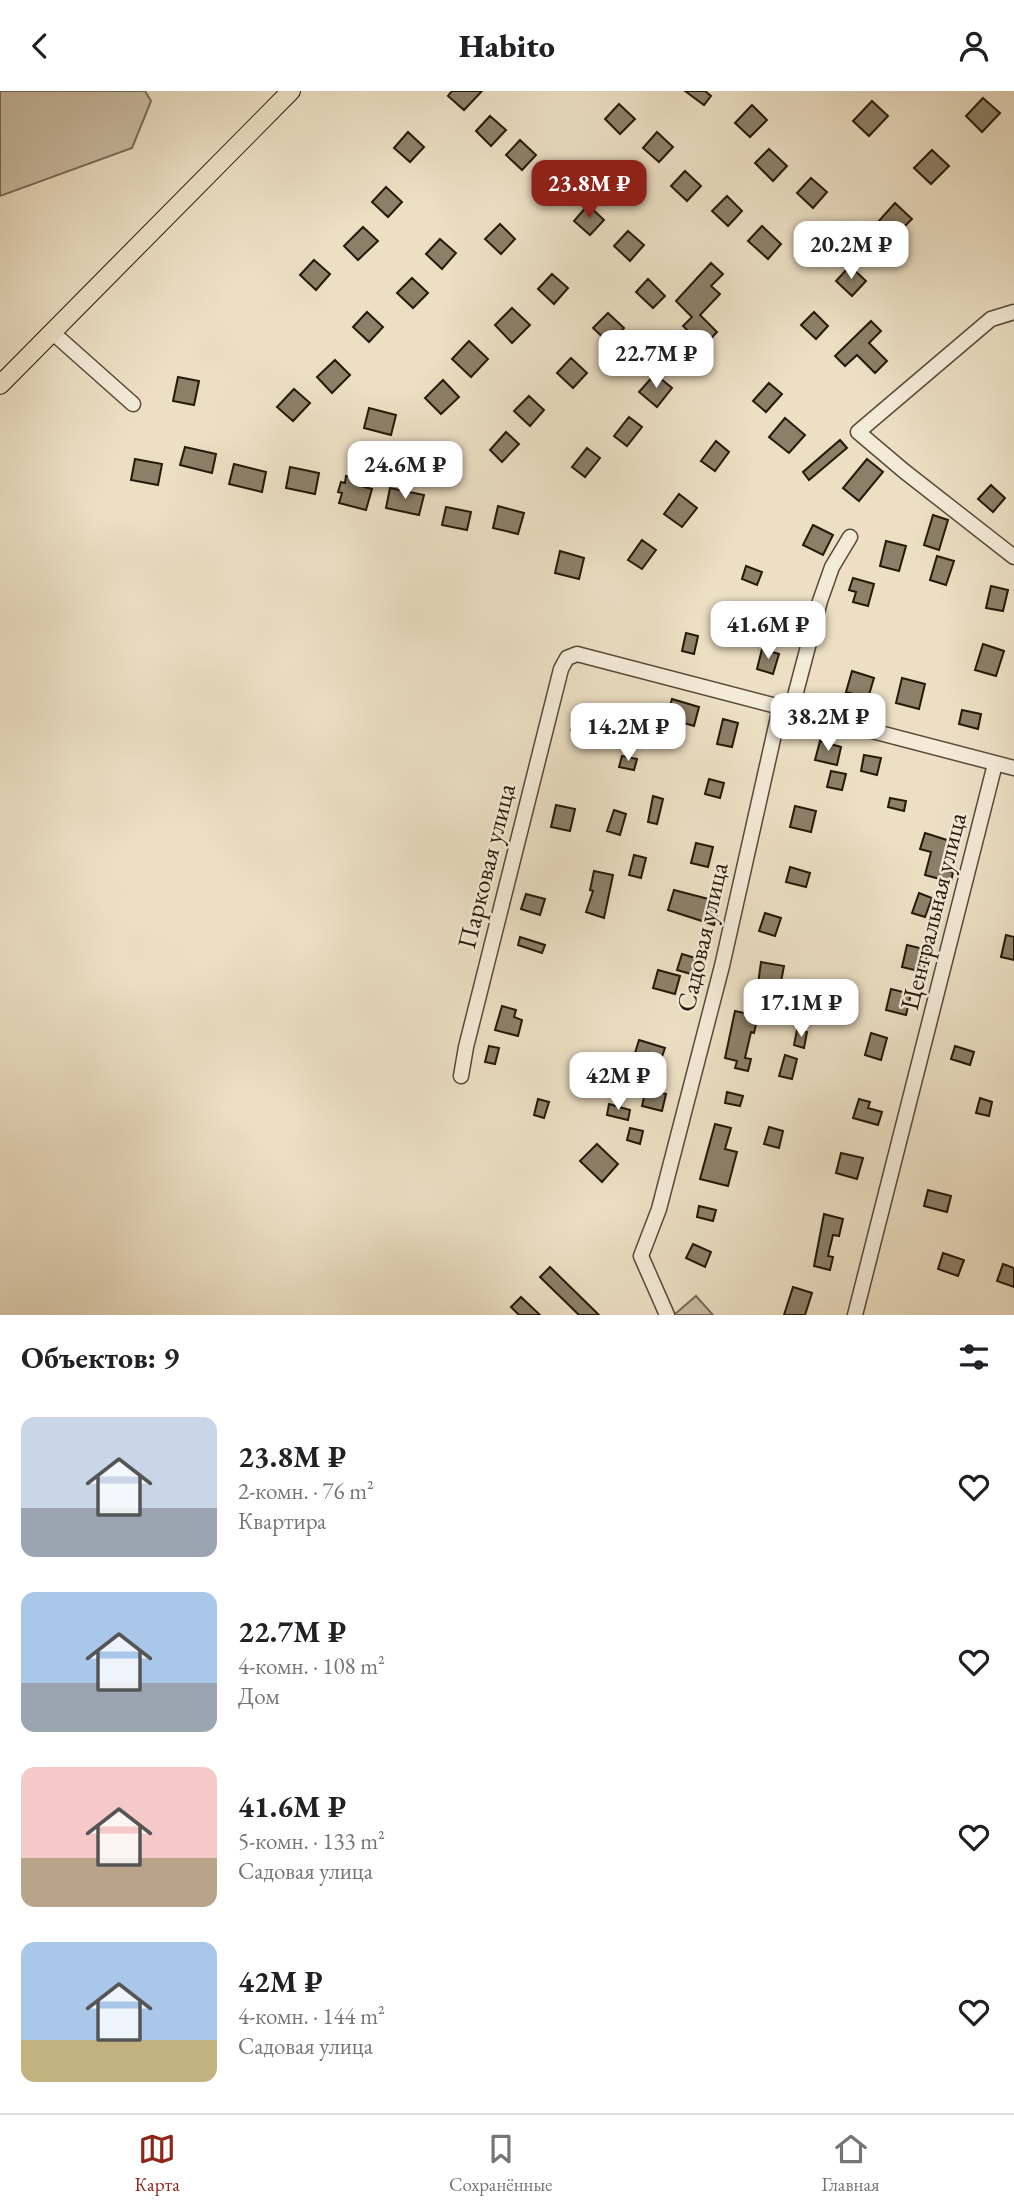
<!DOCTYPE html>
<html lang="ru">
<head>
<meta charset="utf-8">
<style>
  :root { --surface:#fff; --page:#f2f2f2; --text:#202124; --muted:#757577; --line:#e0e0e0; --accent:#8f2418 }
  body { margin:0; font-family:"EB Garamond",serif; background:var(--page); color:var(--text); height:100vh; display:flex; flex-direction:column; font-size:26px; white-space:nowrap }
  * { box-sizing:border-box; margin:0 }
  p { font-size:23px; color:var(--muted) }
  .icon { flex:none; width:38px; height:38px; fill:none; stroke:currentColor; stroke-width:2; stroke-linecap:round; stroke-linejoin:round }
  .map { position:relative; height:1224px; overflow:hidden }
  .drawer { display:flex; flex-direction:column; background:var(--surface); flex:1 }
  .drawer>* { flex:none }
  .price { position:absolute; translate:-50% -60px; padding:0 16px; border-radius:14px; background:#fff; color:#222; font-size:23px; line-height:46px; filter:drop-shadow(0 2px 4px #0008) }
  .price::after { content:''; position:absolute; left:50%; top:42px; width:21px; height:16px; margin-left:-10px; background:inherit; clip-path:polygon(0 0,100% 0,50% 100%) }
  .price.active { background:var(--accent); color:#fff }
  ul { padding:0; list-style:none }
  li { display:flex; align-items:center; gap:21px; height:175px; padding:0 21px }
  li span { display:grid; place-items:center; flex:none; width:196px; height:140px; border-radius:14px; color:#555 }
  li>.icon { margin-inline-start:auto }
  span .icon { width:84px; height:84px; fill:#fffc; stroke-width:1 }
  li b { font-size:30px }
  h2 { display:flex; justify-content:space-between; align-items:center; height:84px; padding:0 21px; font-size:30px }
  header { display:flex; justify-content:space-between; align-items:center; height:91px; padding:0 21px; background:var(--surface); font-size:32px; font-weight:800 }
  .menu { display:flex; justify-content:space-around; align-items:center; height:98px; border-top:2px solid var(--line); background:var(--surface); font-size:19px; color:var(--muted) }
  .menu a { display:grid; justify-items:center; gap:4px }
  .menu .active { color:var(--accent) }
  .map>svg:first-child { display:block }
  .green { fill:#cabda3; stroke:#786b56; stroke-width:2 }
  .building { fill:#8d8069; stroke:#261908; stroke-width:2 }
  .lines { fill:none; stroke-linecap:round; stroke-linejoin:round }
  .minor-casing { stroke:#584a37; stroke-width:17 }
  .major-casing { stroke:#261908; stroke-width:20 }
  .minor { stroke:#f3ead8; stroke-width:14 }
  .major { stroke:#ecdfc3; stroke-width:18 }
  .labels { text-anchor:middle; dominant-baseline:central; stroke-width:5; stroke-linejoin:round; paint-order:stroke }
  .street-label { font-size:26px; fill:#261908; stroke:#f3ead8 }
</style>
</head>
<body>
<header><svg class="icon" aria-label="back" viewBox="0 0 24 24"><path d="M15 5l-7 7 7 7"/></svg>Habito<svg class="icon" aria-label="person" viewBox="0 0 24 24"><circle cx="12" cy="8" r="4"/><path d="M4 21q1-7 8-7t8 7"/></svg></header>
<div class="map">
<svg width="1014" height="1224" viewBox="0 0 1014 1224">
  <rect width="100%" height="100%" fill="#ecdfc3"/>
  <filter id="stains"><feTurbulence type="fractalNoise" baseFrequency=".00286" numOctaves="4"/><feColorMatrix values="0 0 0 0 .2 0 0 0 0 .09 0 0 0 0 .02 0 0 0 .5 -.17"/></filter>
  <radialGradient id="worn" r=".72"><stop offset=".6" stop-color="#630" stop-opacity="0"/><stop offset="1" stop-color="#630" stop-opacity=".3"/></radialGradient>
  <!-- green -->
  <path class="green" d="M0 0H145L151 10 132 57 0 105Z
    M696 1205 713 1224H676L675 1223Z"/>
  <!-- building -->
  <path class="building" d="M452 0H482L464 19 448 5Z
    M685 0H705L711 5 704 14Z
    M983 7 1000 22 982 41 966 25Z
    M872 10 888 25 869 45 853 30Z
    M619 13 635 28 620 43 605 28Z
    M752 14 767 29 750 46 735 32Z
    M490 25 506 39 491 55 476 40Z
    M408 41 424 56 410 71 394 57Z
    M657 41 673 56 659 71 643 57Z
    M520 49 536 64 522 79 506 64Z
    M769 58 787 75 773 90 755 72Z
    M932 59 949 75 931 93 914 77Z
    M685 80 701 95 687 110 671 95Z
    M560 82 576 96 562 112 546 97Z
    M811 87 827 101 813 117 797 102Z
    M386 96 402 111 388 126 372 111Z
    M727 105 742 120 728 135 712 120Z
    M895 112 912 128 894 146 878 131Z
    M588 114 604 129 590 144 574 130Z
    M500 133 515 148 501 163 485 148Z
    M762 135 781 153 768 168 748 150Z
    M363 136 378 150 358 169 344 155Z
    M628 140 644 154 630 170 614 155Z
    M440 148 456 162 442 178 426 163Z
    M314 169 330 183 316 199 300 184Z
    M711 172 723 183 711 195 720 203 700 224 717 241 704 255 683 235 692 226 676 210Z
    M850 175 866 190 852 205 836 190Z
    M552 183 568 197 554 213 538 198Z
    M412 187 428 202 413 217 397 202Z
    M648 188 665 205 653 217 636 201Z
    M512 217 530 234 512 252 495 234Z
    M367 221 383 236 369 251 353 236Z
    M814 221 828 235 816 248 801 234Z
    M608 222 624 237 609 252 593 237Z
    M871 230 881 240 869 252 887 270 875 282 857 264 845 275 835 265Z
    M469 250 488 268 471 286 452 268Z
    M571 267 587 282 573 297 557 282Z
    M335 269 350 284 332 302 317 286Z
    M655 283 672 297 657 316 639 301Z
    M178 286 199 290 194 314 173 310Z
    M443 289 459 306 441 323 425 307Z
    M769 292 782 303 766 321 753 310Z
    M294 298 310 312 293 330 277 316Z
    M529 305 544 319 530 335 514 320Z
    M369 317 396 324 391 344 364 337Z
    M629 326 642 336 627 355 614 345Z
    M785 327 805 344 789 362 769 346Z
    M506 341 519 353 502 371 490 359Z
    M840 349 847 357 809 389 803 381Z
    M716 350 729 361 715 380 701 370Z
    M185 356 216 363 212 382 180 374Z
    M587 357 600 367 585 386 572 376Z
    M135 368 162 373 158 394 131 389Z
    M867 368 883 381 859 410 843 397Z
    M234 373 266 381 262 401 229 393Z
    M290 376 319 382 315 403 286 397Z
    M346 385 359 388 357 394 372 398 366 419 339 412 342 402 338 401 341 391 345 392Z
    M991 394 1005 407 993 421 978 408Z
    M390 397 424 404 419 424 386 417Z
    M679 403 697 417 682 436 664 423Z
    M498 415 524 422 518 443 493 437Z
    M446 416 471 421 467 439 442 434Z
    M933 424 948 429 939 459 924 454Z
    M813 434 833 444 823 464 803 454Z
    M642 449 656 459 642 478 628 469Z
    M886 450 906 455 899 480 880 475Z
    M560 460 584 467 579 488 555 482Z
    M937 465 954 470 946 494 930 489Z
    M746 475 762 481 757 494 742 488Z
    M853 487 874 493 868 515 853 511 856 501 849 499Z
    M991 495 1008 499 1003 520 986 517Z
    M736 511 751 515 748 527 733 523Z
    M686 542 698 545 694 563 682 560Z
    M983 553 1004 560 996 585 975 579Z
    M762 558 779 563 773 583 757 578Z
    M852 580 874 587 868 607 846 601Z
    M902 587 925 593 919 618 896 612Z
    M672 608 699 616 694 635 681 631 677 643 663 639Z
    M616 617 644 626 637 644 610 635Z
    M962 619 981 623 978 638 959 633Z
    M723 628 738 632 732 656 717 653Z
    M575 629 596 636 593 646 571 639Z
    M820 650 841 656 837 674 815 669Z
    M864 664 881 667 877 684 861 680Z
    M622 665 637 668 634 679 619 676Z
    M831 680 846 683 842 699 827 696Z
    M709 688 724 692 720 707 705 703Z
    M653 705 663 708 657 733 648 731Z
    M890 707 906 710 904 720 888 716Z
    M556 714 575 718 570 740 551 736Z
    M795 715 816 720 811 741 790 736Z
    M614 719 626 723 620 744 607 740Z
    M925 742 950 750 941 778 953 781 951 791 925 784 931 761 920 758Z
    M696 752 713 756 708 776 691 772Z
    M634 764 646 767 641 787 629 784Z
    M790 776 810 782 806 796 786 791Z
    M594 780 613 784 604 827 586 821 593 800 590 799Z
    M674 799 720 811 714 834 668 819Z
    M919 802 932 807 925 826 912 822Z
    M526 803 545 808 540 824 521 818Z
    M765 822 781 827 775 845 759 840Z
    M1006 844 1014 846V869L1001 866Z
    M520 846 545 854 542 862 518 854Z
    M907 854 928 859 923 881 902 876Z
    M682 863 695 867 691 883 677 879Z
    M761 871 784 875 780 896 758 893Z
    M658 879 680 885 675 903 653 897Z
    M891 898 911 903 906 924 886 919Z
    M502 915 516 919 514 926 522 929 518 945 495 939Z
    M735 920 758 925 754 942 751 941 745 967 751 968 748 980 735 977 737 970 725 967Z
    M797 939 807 941 804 957 794 954Z
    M871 942 887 947 881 969 865 964Z
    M639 949 665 957 656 983 631 975Z
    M489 955 499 957 495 973 485 971Z
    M955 955 974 961 970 974 951 968Z
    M785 964 797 968 792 988 779 985Z
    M646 998 666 1003 662 1020 642 1015Z
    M727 1001 743 1005 740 1015 725 1012Z
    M980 1007 992 1011 989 1025 976 1022Z
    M538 1008 549 1011 544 1027 534 1024Z
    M859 1008 870 1011 868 1017 882 1021 878 1034 853 1027Z
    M609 1013 630 1019 628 1029 607 1024Z
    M715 1033 731 1037 725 1058 737 1061 728 1095 700 1088Z
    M769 1036 783 1040 779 1057 764 1053Z
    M630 1037 643 1040 640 1053 627 1049Z
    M597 1053 618 1073 602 1091 580 1070Z
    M841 1062 863 1067 857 1088 836 1082Z
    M928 1099 951 1105 947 1121 924 1115Z
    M699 1115 716 1119 713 1130 697 1126Z
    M824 1123 843 1128 839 1145 833 1144 828 1165 833 1166 830 1179 814 1175Z
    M693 1153 711 1161 705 1176 686 1167Z
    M943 1162 964 1169 958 1185 938 1178Z
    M1003 1173 1014 1177V1196L997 1190Z
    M550 1176 599 1224H579L540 1186Z
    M793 1196 812 1202 805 1224H784Z
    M521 1206 540 1224H519L511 1216Z"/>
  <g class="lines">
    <defs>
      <path id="minor" d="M1014 221 991 228 858 341 904 380 1014 466
        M52 241 133 313
        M791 620 820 510 832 476 850 446
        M461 985 466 956 561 578 567 567 577 563 1014 677
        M667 1224 641 1165 659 1118 722 875 780 617
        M855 1224 995 673"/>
      <path id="major" d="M0 294 291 0"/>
    </defs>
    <!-- minor casing -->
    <use href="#minor" class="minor-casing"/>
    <!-- major casing -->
    <use href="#major" class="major-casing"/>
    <!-- minor -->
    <use href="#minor" class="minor"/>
    <!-- major -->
    <use href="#major" class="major"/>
  </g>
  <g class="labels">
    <!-- street labels -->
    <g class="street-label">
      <text transform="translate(486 775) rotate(-76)">Парковая улица</text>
      <text transform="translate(933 820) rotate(-76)">Центральная улица</text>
      <text transform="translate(702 846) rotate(-77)">Садовая улица</text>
    </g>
  </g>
  <rect width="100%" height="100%" filter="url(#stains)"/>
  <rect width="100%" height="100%" fill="url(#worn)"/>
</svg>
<b class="price active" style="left:589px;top:129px">23.8M ₽</b>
<b class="price" style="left:851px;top:190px">20.2M ₽</b>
<b class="price" style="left:656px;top:299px">22.7M ₽</b>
<b class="price" style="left:405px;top:410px">24.6M ₽</b>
<b class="price" style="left:768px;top:570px">41.6M ₽</b>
<b class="price" style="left:828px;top:662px">38.2M ₽</b>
<b class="price" style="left:628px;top:672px">14.2M ₽</b>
<b class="price" style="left:801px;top:948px">17.1M ₽</b>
<b class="price" style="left:618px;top:1021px">42M ₽</b>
</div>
<section class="drawer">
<h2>Объектов: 9<svg class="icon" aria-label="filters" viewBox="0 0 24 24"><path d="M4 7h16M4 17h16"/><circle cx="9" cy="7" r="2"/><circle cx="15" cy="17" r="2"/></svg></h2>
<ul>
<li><span style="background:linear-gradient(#c9d6e8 65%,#9aa5b1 0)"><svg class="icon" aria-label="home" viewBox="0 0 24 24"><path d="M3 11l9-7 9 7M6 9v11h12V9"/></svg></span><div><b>23.8M ₽</b><p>2-комн. · 76 m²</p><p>Квартира</p></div><svg class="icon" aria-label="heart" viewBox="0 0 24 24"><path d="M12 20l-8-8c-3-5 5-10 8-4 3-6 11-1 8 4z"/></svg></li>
<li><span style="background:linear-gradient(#a9c7e8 65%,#9aa5b1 0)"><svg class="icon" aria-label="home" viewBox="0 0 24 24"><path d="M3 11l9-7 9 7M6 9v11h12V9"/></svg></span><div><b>22.7M ₽</b><p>4-комн. · 108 m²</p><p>Дом</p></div><svg class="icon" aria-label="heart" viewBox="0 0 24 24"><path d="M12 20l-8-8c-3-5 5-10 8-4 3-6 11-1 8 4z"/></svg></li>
<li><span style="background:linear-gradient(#f6c9c9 65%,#b9a48a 0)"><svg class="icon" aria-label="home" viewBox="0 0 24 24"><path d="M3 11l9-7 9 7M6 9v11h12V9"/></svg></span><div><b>41.6M ₽</b><p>5-комн. · 133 m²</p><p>Садовая улица</p></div><svg class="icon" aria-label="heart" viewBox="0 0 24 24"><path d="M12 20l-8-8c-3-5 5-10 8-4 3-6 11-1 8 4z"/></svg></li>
<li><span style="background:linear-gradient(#a9c7e8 70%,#c2b280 0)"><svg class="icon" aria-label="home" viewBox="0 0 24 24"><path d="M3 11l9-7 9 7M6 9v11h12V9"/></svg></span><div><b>42M ₽</b><p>4-комн. · 144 m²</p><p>Садовая улица</p></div><svg class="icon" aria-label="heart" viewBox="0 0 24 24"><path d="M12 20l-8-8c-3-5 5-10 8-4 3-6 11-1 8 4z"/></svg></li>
</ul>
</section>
<nav class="menu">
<a class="active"><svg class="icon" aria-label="map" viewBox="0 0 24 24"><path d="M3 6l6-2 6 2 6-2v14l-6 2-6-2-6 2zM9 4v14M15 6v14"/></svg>Карта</a>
<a><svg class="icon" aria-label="saved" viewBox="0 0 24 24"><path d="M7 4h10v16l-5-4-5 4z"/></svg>Сохранённые</a>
<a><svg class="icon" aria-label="home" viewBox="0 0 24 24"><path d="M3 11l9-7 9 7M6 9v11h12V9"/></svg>Главная</a>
</nav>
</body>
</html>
